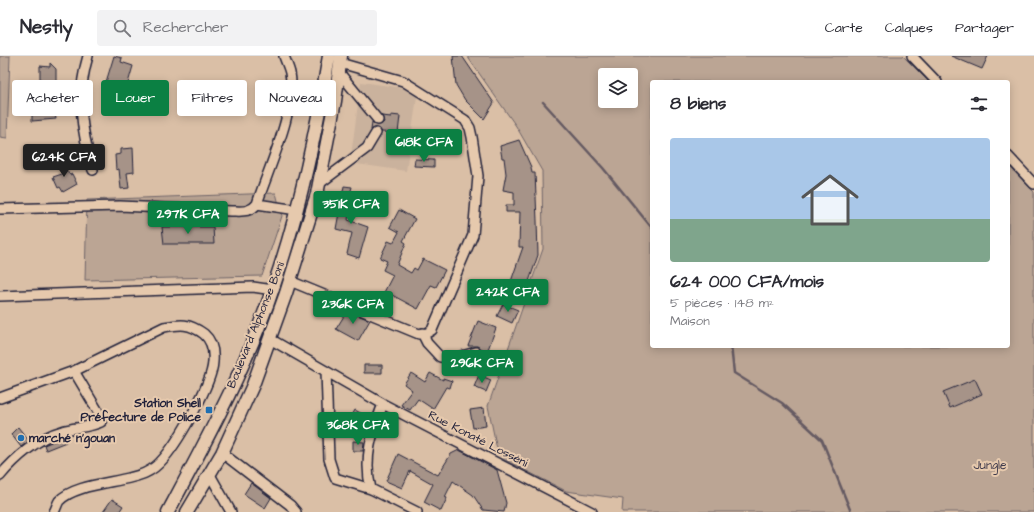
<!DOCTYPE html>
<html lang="fr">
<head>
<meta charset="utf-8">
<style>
  :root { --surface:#fff; --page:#f2f2f3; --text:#2b2b33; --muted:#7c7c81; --line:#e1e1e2; --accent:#0b8043 }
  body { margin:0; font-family:"Architects Daughter",sans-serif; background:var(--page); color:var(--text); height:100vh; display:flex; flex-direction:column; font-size:15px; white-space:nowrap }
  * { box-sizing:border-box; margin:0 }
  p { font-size:13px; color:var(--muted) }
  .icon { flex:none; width:22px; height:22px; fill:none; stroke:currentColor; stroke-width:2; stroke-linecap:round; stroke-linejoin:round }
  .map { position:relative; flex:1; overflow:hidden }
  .panel { position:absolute; left:650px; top:24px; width:360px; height:268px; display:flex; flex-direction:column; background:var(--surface); border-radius:4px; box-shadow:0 2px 10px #0003 }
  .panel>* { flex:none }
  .hud { position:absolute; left:12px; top:24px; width:380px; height:36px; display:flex; gap:8px }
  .tools { position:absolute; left:598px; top:12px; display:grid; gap:8px }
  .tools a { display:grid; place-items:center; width:40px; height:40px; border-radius:4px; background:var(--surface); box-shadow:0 2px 10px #0003; font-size:20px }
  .price { position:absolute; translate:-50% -34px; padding:0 9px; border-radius:4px; background:var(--accent); color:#fff; font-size:13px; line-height:26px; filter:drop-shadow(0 1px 2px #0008) }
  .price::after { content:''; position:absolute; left:50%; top:24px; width:12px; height:9px; margin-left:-6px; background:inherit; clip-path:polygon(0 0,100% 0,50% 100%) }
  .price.on { background:#222; color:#fff }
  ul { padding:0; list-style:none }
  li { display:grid; align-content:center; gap:8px; height:212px; padding:0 20px }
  li span { display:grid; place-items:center; height:124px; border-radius:4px; color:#555 }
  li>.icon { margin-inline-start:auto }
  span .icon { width:72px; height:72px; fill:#fffc; stroke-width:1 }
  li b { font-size:17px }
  h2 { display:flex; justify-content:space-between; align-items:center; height:48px; padding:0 20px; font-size:17px }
  .tag { padding:0 14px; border-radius:4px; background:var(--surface); box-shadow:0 2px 10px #0003; font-size:14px; line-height:36px }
  .tag.on { background:var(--accent); color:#fff }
  header { display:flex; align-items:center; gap:24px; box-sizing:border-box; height:56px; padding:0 20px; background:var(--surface); border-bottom:1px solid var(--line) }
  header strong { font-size:19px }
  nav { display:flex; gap:22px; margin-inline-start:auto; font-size:14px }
  .search { width:280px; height:36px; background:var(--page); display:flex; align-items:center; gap:10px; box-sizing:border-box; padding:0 14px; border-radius:4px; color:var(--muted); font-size:15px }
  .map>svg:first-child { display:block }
  .built { fill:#cab29d }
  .green { fill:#bba594; stroke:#6e6468; fill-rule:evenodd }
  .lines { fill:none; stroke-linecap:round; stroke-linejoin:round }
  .stream { stroke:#655a62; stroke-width:2.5 }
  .building { fill:#a69388; stroke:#22223b }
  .minor-tunnel { stroke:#b5a091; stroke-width:9; stroke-dasharray:9 4.5; stroke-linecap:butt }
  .minor-casing { stroke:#22223b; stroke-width:12 }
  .major-casing { stroke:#22223b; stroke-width:15 }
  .minor { stroke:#e6c9ad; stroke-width:9 }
  .major { stroke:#e6c9ad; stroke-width:12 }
  .poi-dot { fill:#1f6fb2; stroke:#e6c9ad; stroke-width:1.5 }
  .labels { text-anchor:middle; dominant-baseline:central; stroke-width:4; stroke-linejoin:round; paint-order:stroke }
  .street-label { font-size:12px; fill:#22223b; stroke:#e6c9ad }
  .poi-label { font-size:12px; font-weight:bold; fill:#22223b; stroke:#e6c9ad; text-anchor:end }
  .park-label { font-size:12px; fill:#413c4d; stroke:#e6c9ad }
</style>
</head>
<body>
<header>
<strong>Nestly</strong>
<div class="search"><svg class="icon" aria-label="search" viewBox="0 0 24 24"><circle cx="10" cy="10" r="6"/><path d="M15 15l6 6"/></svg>Rechercher</div>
<nav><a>Carte</a><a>Calques</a><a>Partager</a></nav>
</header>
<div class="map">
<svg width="1034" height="456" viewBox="0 0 1034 456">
  <rect width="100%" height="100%" fill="#dabfa6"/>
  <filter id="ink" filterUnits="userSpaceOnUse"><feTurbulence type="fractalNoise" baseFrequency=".025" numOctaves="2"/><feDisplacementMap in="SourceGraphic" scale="8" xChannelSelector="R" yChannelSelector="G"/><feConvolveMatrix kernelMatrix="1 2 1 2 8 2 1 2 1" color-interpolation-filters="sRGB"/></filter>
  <g filter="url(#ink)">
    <!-- built -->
    <path class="built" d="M361 26 418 34 406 115 350 107Z"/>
    <!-- green -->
    <path class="green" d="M0 0H10L7 82 0 81Z
      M467 0H903L929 26H652V290H1008V109L1034 136V456H622L623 443 566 435 503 403 496 389 488 350 543 193 542 115 516 70ZM605 19H631V45H605Z
      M276 137 282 160 262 220 85 224 87 144Z"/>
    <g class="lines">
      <!-- stream -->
      <path class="stream" d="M543 46 603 112 652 172
        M731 290 734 317 782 347 822 384 851 456"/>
    </g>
    <!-- building -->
    <path class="building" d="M114 0 122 2 121 6 133 10 126 34 106 26Z
      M453 0H462L494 47 484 63 465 44 456 29Z
      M951 0H988L982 13Z
      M50 7 56 13V28L40 27V10L50 11Z
      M45 40H52L56 63 32 65V53H37L36 48H45Z
      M391 59 400 60 398 77 382 76 376 71 371 74 372 66 379 70 384 66 382 60 391 61Z
      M519 84 531 111 532 117H535L537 165 538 199 524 240 508 234 523 191H519L520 156H506V149H514V136L503 134 506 118 504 102H502L500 90Z
      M133 92 134 116 127 117 129 132 121 133 119 113 116 114 115 99 121 98V93Z
      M55 101 70 119 72 118 77 128 63 136 60 131 58 132 53 121 62 118 53 102Z
      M415 103 434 104V111L414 110Z
      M344 130 352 131 349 141 352 142 348 164 368 171 359 202 347 198 352 177 336 173Z
      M399 154 415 163 403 185 406 187 397 209 411 217 414 212 417 214 423 203 445 214 436 231 431 229 418 253 392 239 387 248 380 244 393 219 383 214 387 205 380 202 388 185 393 187 399 176 390 171Z
      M162 171H213L214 188H164Z
      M503 248 518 254 512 267 497 260Z
      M347 255 370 264 358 285 336 273Z
      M478 265 496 272 487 296 477 290H468Z
      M364 309H382V317H364Z
      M411 317 425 326 430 317 443 324V322L452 325 450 332 446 331 433 353 418 343 410 354 401 349 412 334 404 328Z
      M479 319 491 324 486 336 474 331Z
      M975 323 982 338 950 352 943 336Z
      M484 352 486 370 473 372 470 354Z
      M355 354 366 360 358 375 347 369Z
      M18 371 29 385 21 391 11 378Z
      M64 381 66 386 46 394 44 389Z
      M353 385 364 386 363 395H353Z
      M459 394 497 414 506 447 504 456 483 454 473 439 453 425 445 441 447 442 441 455 424 446 433 428 410 415 402 432 386 425 398 398 438 419 451 398Z
      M251 427 271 442 265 452 244 438Z
      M112 443 123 450 119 456H103Z"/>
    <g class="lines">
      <!-- minor-tunnel -->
      <path class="minor-tunnel" d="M376 77 378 64"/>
      <defs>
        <path id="minor" d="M88 0C76 41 81 73 93 114
          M912 0 937 26
          M338 15 378 64
          M1008 100 1034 128
          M319 128 367 92 376 77
          M257 148 297 154
          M0 153 120 150 231 155C241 155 250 157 257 148 268 113 297 53 290 17 289 12 286 6 284 0
          M290 225 419 278 427 277 432 274 473 179 478 120 472 81 470 72 465 64 403 25 340 7
          M0 240 253 231 273 234
          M422 277 427 287 440 301 455 302 476 296 499 311
          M270 283 383 348 592 456
          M326 315 329 403 335 422 371 433 417 456
          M0 342 74 315 164 271C181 268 189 267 204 278 212 285 214 295 213 306 212 328 179 384 164 402 159 408 152 414 145 417 123 427 75 427 59 445 57 448 56 453 54 456
          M222 397 290 449 296 456
          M209 417 231 456
          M0 420C15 402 39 381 62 375 75 371 89 372 101 366L102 362 74 315
          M371 433C363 402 372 377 383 348"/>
        <path id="major" d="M168 456C207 383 248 308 274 229 300 154 316 77 329 0
          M187 456 222 397 253 329 286 237 317 138 335 45 341 0"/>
      </defs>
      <!-- minor casing -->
      <use href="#minor" class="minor-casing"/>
      <!-- major casing -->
      <use href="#major" class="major-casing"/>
      <!-- minor -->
      <use href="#minor" class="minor"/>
      <!-- major -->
      <use href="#major" class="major"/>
    </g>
  </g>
  <!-- markers -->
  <g class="poi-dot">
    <rect x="205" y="350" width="8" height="8" rx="2"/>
    <circle cx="21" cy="382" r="4"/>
  </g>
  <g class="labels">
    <!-- street labels -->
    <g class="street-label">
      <text transform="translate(256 269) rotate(-68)">Boulevard Alphonse Boni</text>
      <text transform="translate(478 383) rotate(27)">Rue Konaté Losséni</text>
    </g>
    <!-- poi labels -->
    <g class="poi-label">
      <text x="201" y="347">Station Shell<tspan x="201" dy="14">Préfecture de Police</tspan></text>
      <text x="29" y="382" text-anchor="start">marché n'gouan</text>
    </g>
    <!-- park labels -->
    <g class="park-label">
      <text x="990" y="409">Jungle</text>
    </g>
  </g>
</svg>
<div class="tools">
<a><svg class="icon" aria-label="layers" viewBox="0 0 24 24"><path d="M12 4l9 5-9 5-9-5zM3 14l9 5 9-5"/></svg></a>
</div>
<b class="price" style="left:424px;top:107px">618K CFA</b>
<b class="price on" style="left:64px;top:122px">624K CFA</b>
<b class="price" style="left:351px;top:169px">351K CFA</b>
<b class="price" style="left:188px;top:179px">297K CFA</b>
<b class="price" style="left:508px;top:257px">242K CFA</b>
<b class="price" style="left:353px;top:269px">236K CFA</b>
<b class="price" style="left:482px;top:328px">296K CFA</b>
<b class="price" style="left:358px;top:390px">368K CFA</b>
<div class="hud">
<a class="tag">Acheter</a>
<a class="tag on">Louer</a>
<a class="tag">Filtres</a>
<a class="tag">Nouveau</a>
</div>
<section class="panel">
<h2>8 biens<svg class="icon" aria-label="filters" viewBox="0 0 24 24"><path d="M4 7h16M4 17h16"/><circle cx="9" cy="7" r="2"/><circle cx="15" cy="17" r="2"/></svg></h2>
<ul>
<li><span style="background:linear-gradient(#a9c7e8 65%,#7fa58c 0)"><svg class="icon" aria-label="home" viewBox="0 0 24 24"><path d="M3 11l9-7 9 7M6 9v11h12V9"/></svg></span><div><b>624 000 CFA/mois</b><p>5 pièces · 148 m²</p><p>Maison</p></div></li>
</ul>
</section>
</div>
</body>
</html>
